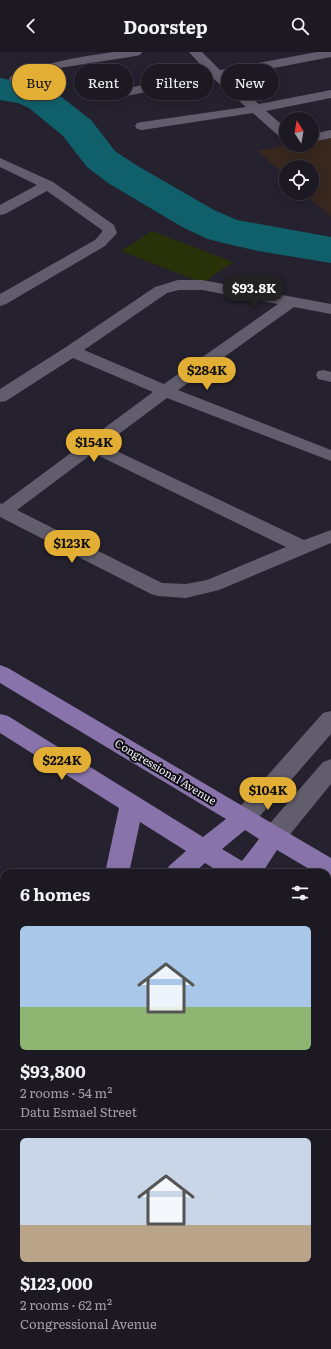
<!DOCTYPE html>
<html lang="en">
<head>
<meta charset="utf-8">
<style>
  :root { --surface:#1c1923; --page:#25222b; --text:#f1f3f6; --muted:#a0a0a6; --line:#3a3841; --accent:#e2ae34 }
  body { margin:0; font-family:Literata,serif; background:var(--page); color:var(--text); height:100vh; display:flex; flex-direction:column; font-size:15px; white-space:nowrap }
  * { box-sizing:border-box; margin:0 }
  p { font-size:13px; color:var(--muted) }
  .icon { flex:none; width:22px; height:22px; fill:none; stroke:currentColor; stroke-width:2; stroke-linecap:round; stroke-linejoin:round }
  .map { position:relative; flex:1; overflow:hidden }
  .panel { position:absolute; left:0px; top:817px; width:331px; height:480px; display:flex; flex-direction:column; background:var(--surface); border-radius:12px 12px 0 0; box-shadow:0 2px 10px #0003,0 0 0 1px var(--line) }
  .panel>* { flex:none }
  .guide { position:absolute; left:12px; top:12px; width:307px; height:36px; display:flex; gap:8px }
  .needle { width:26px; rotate:349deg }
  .controls { position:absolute; left:279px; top:60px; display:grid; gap:8px }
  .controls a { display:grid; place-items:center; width:40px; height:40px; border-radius:50%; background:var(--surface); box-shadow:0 2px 10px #0003,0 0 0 1px var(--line); font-size:20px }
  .price { position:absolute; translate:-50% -34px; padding:0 9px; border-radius:14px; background:var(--accent); color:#111; font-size:13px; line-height:26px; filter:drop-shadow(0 1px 2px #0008) }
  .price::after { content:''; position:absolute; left:50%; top:24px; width:12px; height:9px; margin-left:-6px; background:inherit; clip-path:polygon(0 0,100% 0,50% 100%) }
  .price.selected { background:#222; color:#fff }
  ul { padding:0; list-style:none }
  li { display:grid; align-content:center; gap:8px; height:212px; padding:0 20px }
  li+li { border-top:1px solid var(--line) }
  li span { display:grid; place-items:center; height:124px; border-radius:6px; color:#555 }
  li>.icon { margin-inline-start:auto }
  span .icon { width:72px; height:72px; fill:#fffc; stroke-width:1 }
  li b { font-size:17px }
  h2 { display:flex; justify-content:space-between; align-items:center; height:48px; padding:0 20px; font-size:17px }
  .tag { padding:0 14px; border-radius:18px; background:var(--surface); box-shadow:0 2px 10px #0003,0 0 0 1px var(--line); font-size:14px; line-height:36px }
  .tag.selected { background:var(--accent); color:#111 }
  header { display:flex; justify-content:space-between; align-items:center; height:52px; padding:0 20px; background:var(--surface); font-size:18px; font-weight:700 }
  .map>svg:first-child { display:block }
  .commercial { fill:#302c3d }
  .education { fill:#38271e }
  .green { fill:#283209 }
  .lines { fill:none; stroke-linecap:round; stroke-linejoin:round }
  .river { fill:#10606b; fill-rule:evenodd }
  .path { stroke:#63606c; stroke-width:3; stroke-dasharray:1.5 4; stroke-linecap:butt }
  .minor { fill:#615d6d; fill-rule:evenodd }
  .major { fill:#8874aa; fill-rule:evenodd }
  .labels { text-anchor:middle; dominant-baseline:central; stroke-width:4; stroke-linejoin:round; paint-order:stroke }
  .street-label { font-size:11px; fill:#f3f1fa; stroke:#0e0c12 }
</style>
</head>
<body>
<header><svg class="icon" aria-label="back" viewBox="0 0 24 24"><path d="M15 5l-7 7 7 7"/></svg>Doorstep<svg class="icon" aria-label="search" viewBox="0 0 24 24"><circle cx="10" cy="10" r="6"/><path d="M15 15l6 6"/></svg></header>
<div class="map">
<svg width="331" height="1297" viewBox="0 0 331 1297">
  <rect width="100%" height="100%" fill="#25212f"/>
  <!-- commercial -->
  <path class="commercial" d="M327 923 331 925V1215L327 1212Z"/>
  <!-- education -->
  <path class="education" d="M331 83V165L304 141H312V115H286V124L258 99 286 93H312V87Z"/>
  <!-- green -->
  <path class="green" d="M152 179 233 210 203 231 121 199Z
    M4 860V911L0 915V863Z
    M4 1151V1212L0 1216V1155Z"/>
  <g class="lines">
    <!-- river -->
    <path class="river" d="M0 26 40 34 55 40 91 68 115 99 136 113 214 158 237 168 331 185V211L258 199 223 191 208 187 184 176 108 131 87 115 63 84 29 56 18 51 0 48Z"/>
    <!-- path -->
    <path class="path" d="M0 909 4 906
      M0 931 4 927"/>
    <!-- minor -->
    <path class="minor" d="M113 0H142L140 3 136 4 59 16 15 31 11 30 9 27 11 24C44 11 78 5 113 0Z
      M189 0H202L220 18 317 0H331V5L226 25 259 52 331 38V46L266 59 286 76V87L281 86 253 61 142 78 137 77 135 74 137 71 142 70 246 55 214 27 105 48 101 47 99 44 101 41 105 40 208 21Z
      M331 78V86L312 90V82Z
      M0 106 53 130 114 173 117 181 105 194 6 252 0 254V242L95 188 102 180V178L47 139 5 162 0 163V153L37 133 0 115Z
      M178 228H202L331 252V262L294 255 178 338 331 398V409L167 346 104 393 304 488 331 478V491L219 538 186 546 158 544 151 542 0 465V451L2 452 153 340 73 306 6 349 0 350V337L66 295 155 235ZM179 238H202L278 252 164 332 84 298 167 241ZM93 401 286 495 207 528 186 532 162 531 17 458Z
      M324 318 331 320V330L318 327 316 323 318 319Z
      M331 659V682L252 773 244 775 236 773 232 766 236 759 323 661Z
      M331 707V732L283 791 274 793 265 791 262 784 265 777 323 710Z
      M331 910V937L327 938V911Z
      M327 962 331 964V989L327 987Z
      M327 1066 331 1067V1095L327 1094Z"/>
    <!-- major -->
    <path class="major" d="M0 613 8 616 331 806V828L327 827V821H316L277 798 262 821H221L205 811 194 821H166L169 814 186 799 140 770 129 821H105L119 756 0 681V662L8 664 203 785 226 767 0 631ZM245 778 259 787 242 809 222 797Z
      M327 864 331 866V888L327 886Z
      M4 972V998L0 999V973Z
      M4 1053V1081L0 1082V1054Z"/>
  </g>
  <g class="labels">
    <!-- street labels -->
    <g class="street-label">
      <text transform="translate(166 719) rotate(31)">Congressional Avenue</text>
    </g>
  </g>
</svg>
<div class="controls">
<a><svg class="needle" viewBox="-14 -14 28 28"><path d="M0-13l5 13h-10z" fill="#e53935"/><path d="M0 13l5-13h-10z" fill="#a0a0a6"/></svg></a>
<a><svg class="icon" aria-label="locate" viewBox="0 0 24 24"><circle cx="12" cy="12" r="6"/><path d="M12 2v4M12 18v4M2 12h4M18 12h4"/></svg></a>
</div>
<b class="price selected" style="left:254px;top:257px">$93.8K</b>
<b class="price" style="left:207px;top:339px">$284K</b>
<b class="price" style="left:94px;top:411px">$154K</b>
<b class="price" style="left:72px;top:512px">$123K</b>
<b class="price" style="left:62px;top:729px">$224K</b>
<b class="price" style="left:268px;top:759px">$104K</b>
<div class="guide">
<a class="tag selected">Buy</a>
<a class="tag">Rent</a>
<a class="tag">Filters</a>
<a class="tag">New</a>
</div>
<section class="panel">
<h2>6 homes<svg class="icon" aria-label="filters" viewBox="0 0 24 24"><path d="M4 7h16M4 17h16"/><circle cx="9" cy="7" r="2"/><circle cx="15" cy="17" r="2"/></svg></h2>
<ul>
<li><span style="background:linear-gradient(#a9c7e8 65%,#8fb573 0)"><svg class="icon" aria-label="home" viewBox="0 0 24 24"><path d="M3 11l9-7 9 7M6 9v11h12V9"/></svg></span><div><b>$93,800</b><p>2 rooms · 54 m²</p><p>Datu Esmael Street</p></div></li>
<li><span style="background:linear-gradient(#c9d6e8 70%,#b9a48a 0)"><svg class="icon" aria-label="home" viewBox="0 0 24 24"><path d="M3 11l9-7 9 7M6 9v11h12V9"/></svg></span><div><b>$123,000</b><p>2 rooms · 62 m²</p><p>Congressional Avenue</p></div></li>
</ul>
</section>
</div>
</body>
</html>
